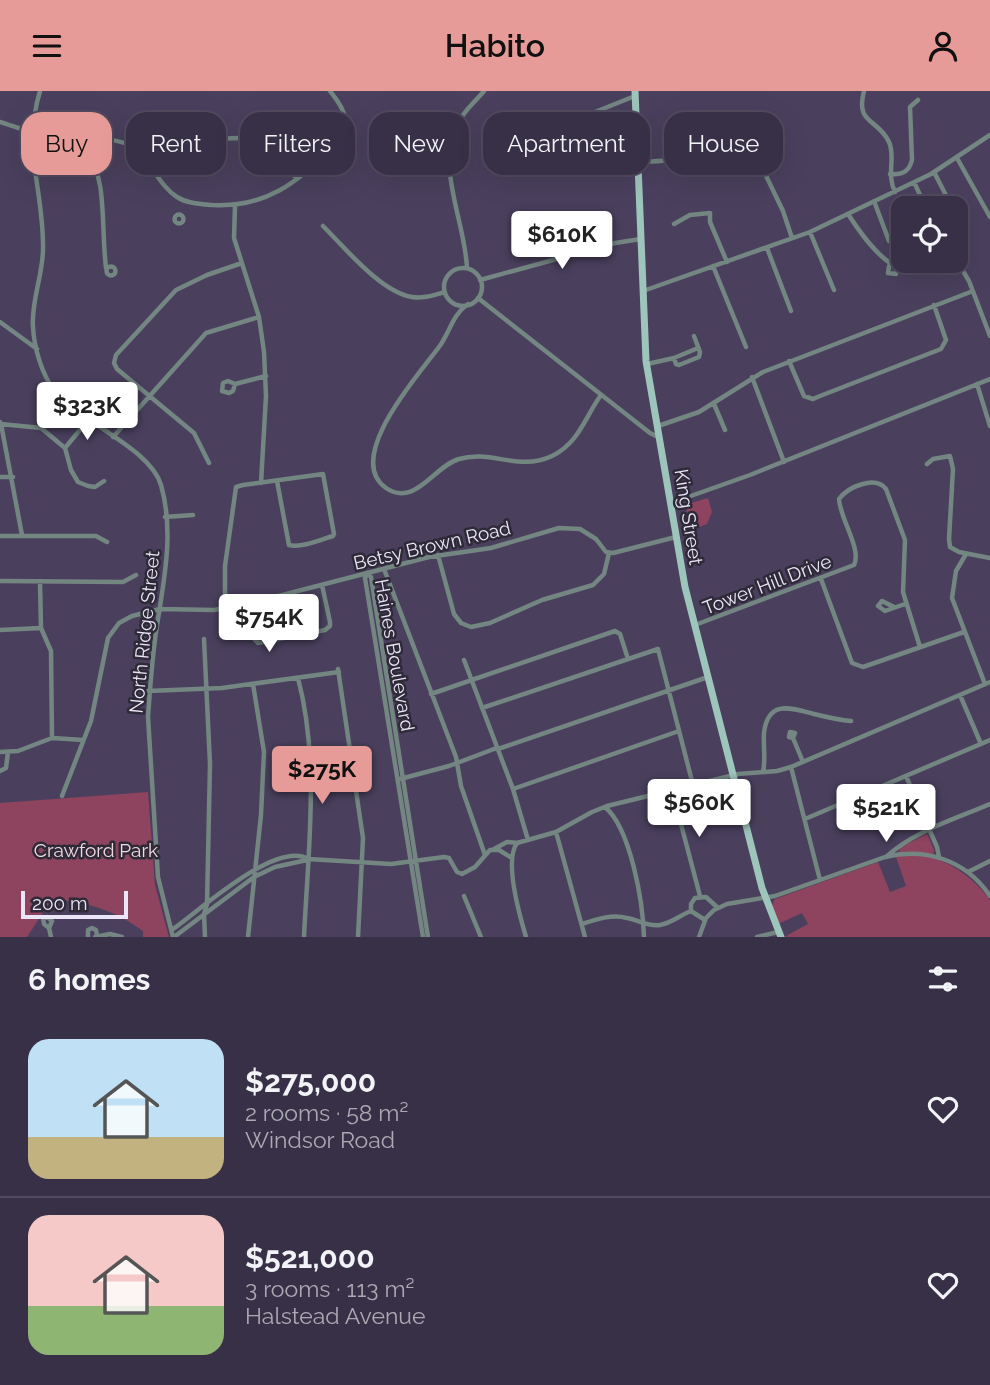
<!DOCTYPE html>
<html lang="en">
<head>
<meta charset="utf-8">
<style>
  :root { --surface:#383046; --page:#3f384d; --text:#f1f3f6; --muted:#aba9b3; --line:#524b5f; --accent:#e69b98 }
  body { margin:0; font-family:Raleway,sans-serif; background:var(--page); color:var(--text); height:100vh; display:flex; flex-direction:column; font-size:26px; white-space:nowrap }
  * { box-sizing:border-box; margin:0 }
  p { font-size:23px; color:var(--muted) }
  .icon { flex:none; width:38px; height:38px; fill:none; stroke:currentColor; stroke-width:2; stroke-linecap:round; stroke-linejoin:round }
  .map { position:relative; height:846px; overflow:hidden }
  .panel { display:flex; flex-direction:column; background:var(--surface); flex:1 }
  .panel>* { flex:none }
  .guide { position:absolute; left:21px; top:21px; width:948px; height:63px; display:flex; gap:14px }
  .controls { position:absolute; left:891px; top:105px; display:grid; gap:14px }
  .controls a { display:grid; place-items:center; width:77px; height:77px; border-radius:14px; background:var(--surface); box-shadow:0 7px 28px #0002,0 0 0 2px var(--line); font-size:35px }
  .scale { position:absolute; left:21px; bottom:18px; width:107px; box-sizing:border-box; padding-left:7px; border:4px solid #ebe5f8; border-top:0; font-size:19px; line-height:24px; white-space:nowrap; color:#ebe5f8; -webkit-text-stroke:5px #2e2a38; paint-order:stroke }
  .price { position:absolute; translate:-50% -60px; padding:0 16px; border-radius:7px; background:#fff; color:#222; font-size:23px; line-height:46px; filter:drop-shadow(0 2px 4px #0008) }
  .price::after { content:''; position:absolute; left:50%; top:42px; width:21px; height:16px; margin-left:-10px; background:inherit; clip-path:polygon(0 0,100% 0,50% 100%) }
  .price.on { background:var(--accent); color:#111 }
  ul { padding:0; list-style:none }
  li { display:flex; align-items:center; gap:21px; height:175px; padding:0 28px }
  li+li { border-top:2px solid var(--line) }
  li span { display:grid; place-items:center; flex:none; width:196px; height:140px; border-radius:21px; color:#555 }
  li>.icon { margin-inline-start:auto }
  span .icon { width:84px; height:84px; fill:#fffc; stroke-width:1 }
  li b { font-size:30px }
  h2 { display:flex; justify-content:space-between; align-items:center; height:84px; padding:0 28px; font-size:30px }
  .pill { padding:0 24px; border-radius:21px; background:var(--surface); box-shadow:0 7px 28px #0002,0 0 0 2px var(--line); font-size:24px; line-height:63px }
  .pill.on { background:var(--accent); color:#111 }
  header { display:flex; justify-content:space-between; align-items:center; height:91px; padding:0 28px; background:var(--accent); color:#111; font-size:32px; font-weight:600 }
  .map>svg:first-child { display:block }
  .green { fill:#8e435e }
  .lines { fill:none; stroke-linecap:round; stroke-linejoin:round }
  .minor { stroke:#738682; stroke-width:4.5 }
  .major { stroke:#9ec5bb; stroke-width:7 }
  .labels { text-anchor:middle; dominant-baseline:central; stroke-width:5; stroke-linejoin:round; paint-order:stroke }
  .street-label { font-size:19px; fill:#ebe5f8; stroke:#2e2a38 }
  .park-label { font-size:19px; fill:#f2d9e0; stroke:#2e2a38 }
</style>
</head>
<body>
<header><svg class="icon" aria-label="menu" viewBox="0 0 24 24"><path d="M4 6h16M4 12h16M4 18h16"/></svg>Habito<svg class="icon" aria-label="person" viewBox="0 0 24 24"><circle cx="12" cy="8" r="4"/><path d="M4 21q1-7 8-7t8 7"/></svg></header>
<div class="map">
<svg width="990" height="846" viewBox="0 0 990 846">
  <rect width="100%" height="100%" fill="#4a405e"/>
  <!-- green -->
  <path class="green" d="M708 407 712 421 707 433 692 439 686 417 688 413Z
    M148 701 155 794 169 846H143V840C116 820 85 810 52 808L27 846H0V712Z
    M927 743 934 759 933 767C956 774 973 788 988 806L990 810V846H784L808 833 802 822 778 833 772 814 775 808 878 771 890 801 906 795 896 766 901 756Z"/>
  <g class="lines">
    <!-- minor -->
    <path class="minor" d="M40 0C22 59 44 100 43 158 43 184 31 210 33 236 34 256 42 285 55 300 81 332 150 357 161 394 175 443 163 493 156 541 152 570 150 597 148 626L158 786 173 846
      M864 0C855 34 878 27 889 51 896 66 886 83 895 101
      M0 31C10 34 20 38 31 41 54 46 114 44 131 55 150 67 158 94 177 106 188 113 201 113 213 114 264 117 299 92 332 55 352 32 347 21 330 0
      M569 36 575 29 635 5
      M92 47C90 67 99 82 101 101 104 126 103 152 106 177
      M212 50C221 47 230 47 240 47 270 50 278 67 297 88
      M957 67 990 126
      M638 71C669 71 698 64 729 64 739 64 748 63 757 66L783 120 792 147
      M934 81 951 114H954L955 117
      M890 83C902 84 909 81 912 69L910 16 918 9
      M914 91 926 117
      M874 110 889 150
      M235 115 234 147 259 226 264 261 266 305 261 392
      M848 123C861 143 878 167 897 176L896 183 888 182 889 175
      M174.5 128a4.5 4.5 0 1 1 9 0a4.5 4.5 0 1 1-9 0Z
      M674 133 690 124 710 122V131L727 171
      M323 135C345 157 381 201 412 206 423 208 434 204 445 201
      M810 141 834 199
      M767 157 791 220
      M956 167 962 170 960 175 969 190 990 245
      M953 170 954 175H960
      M713 175 746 256
      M106.5 180a4.5 4.5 0 1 1 9 0a4.5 4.5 0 1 1-9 0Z
      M467 177C465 130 436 78 457 34 463 20 475 11 484 0
      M444 196a19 19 0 1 1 38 0a19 19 0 1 1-38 0Z
      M480 189 615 152 641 148
      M643 200 810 141 931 83 990 44
      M478 207 650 342 660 347
      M468 213C452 224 450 241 439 256 420 282 343 367 386 397 415 417 434 375 459 368 491 358 518 381 552 365 579 352 585 326 601 304
      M0 231 37 258
      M674 267 676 273 679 274 699 266 700 261 694 245
      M789 270 804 305 813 308 820 305 941 258 946 249 934 214
      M647 273 674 267 698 257
      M752 286 784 371
      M235 293 233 300 229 302 222 300 223 292 228 290 235 293 266 285
      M977 293 990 335
      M714 313 725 339
      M0 331 1 333 41 337 65 357 71 379 78 391 88 395 95 396 104 390
      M1 333 22 444
      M658 335 699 321 763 281 973 200
      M113 346 206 242 259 226
      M65 357 88 329
      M209 372 194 342 117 278 114 272 116 264 176 199 207 184 242 172
      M927 373 933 368 950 365 953 378 949 448 950 456 959 461 990 467
      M0 386H13
      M671 412 750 384 990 288
      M165 426 193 424
      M0 445H96L107 451
      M966 463 956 480 952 507 985 593
      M438 464 454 523 461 532 471 536 490 532 542 509 593 494 604 483 609 462
      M384 478 456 666 461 695 485 764
      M367 482 371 486 428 846
      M367 483 365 487 423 846
      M821 488 852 572 863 576 964 541
      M0 490 123 491 136 484
      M40 490 41 537 51 560 52 647
      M248 513 251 544 258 552 325 539 330 535V531L322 494
      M894 516 882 510 878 515 885 520 905 513
      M225 518V475L236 396 243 394 323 383 334 443 333 445C320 449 302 457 289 454L277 390
      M695 534 854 474C862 458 840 428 839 408 848 396 875 384 886 398L905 449 903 501 920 556
      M0 539 41 537
      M204 548 210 673 207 813 204 823 205 846
      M464 569 513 698 528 749
      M338 578 363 747 358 846
      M298 587C320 670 308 761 304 846
      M148 600 222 597 339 581
      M431 603 615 540 620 543 628 568
      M960 604 981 653
      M482 617 658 558 693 694
      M793 647 795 642 790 641 789 646 793 647 803 671
      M0 661 18 660 52 647 83 649
      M791 676 820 789
      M0 680 6 677 8 661
      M763 681C766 668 763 655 764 642 768 608 791 617 814 623 826 626 838 629 851 630
      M906 685 937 756 939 766
      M400 688 449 675 494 658 501 657 708 586
      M513 698 679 640
      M672 699 700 805
      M62 705 91 630 108 547 119 532 132 525 160 518 214 519 248 513 429 466 491 457 559 437 580 438 596 448 606 461 613 462 676 446
      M605 716C631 738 643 812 644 846
      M805 728 990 649
      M556 741 585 846
      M494 758 507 751 518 752
      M886 766C914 740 955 728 990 713
      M968 781 990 770
      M464 805 481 846
      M705 829 691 820V813L695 807 706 806 718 817
      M582 833C597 828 612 823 627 827 639 829 648 836 660 834 672 832 680 824 691 820
      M49 837 44 833 43 827 47 826 52 830 49 837 51 846
      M173 838C199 820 276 749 308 768L391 773 444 766 449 767 457 781 462 783 475 776 490 759H499L512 767
      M88 846V839L92 837 96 839 97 844
      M95 846 110 843 122 846
      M174 846 254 786 275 776 307 769
      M248 846 261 724 264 661 253 593
      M526 846C520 826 504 770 517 752L556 741 592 721 607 715 738 683 777 680 791 676 990 591
      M699 846 706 827 714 819 727 813 775 805 885 766C925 756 966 769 990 805
      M757 846 778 841"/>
    <!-- major -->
    <path class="major" d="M635 0 646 270 685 496 762 797 781 846"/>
  </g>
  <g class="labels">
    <!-- street labels -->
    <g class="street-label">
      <text transform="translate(689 426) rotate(81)">King Street</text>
      <text transform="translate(432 454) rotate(-13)">Betsy Brown Road</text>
      <text transform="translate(767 493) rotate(-21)">Tower Hill Drive</text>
      <text transform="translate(144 541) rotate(-84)">North Ridge Street</text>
      <text transform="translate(395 564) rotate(80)">Haines Boulevard</text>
    </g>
    <!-- park labels -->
    <g class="park-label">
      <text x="96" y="759">Crawford Park</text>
    </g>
  </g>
</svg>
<div class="controls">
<a><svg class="icon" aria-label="locate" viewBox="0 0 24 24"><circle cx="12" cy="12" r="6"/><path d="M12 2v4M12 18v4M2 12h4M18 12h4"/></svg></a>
</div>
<div class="scale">200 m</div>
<b class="price" style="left:562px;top:180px">$610K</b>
<b class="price" style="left:87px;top:351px">$323K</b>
<b class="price" style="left:269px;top:563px">$754K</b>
<b class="price on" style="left:322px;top:715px">$275K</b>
<b class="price" style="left:699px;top:748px">$560K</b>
<b class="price" style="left:886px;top:753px">$521K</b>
<div class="guide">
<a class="pill on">Buy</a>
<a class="pill">Rent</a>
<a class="pill">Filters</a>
<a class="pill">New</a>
<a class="pill">Apartment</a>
<a class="pill">House</a>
</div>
</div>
<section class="panel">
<h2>6 homes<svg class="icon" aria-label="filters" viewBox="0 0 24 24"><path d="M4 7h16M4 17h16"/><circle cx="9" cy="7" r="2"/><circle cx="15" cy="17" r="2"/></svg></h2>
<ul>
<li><span style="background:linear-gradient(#bfe0f5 70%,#c2b280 0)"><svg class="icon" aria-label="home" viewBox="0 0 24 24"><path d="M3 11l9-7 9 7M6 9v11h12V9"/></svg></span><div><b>$275,000</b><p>2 rooms · 58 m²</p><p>Windsor Road</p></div><svg class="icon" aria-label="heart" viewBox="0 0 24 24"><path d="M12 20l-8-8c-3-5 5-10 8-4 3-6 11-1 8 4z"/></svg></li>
<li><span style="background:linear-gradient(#f6c9c9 65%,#8fb573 0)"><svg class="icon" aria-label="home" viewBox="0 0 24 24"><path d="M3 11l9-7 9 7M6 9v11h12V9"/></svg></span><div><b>$521,000</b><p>3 rooms · 113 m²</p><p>Halstead Avenue</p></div><svg class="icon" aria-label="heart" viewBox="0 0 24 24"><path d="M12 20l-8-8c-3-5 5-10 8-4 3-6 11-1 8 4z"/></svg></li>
</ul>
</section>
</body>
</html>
